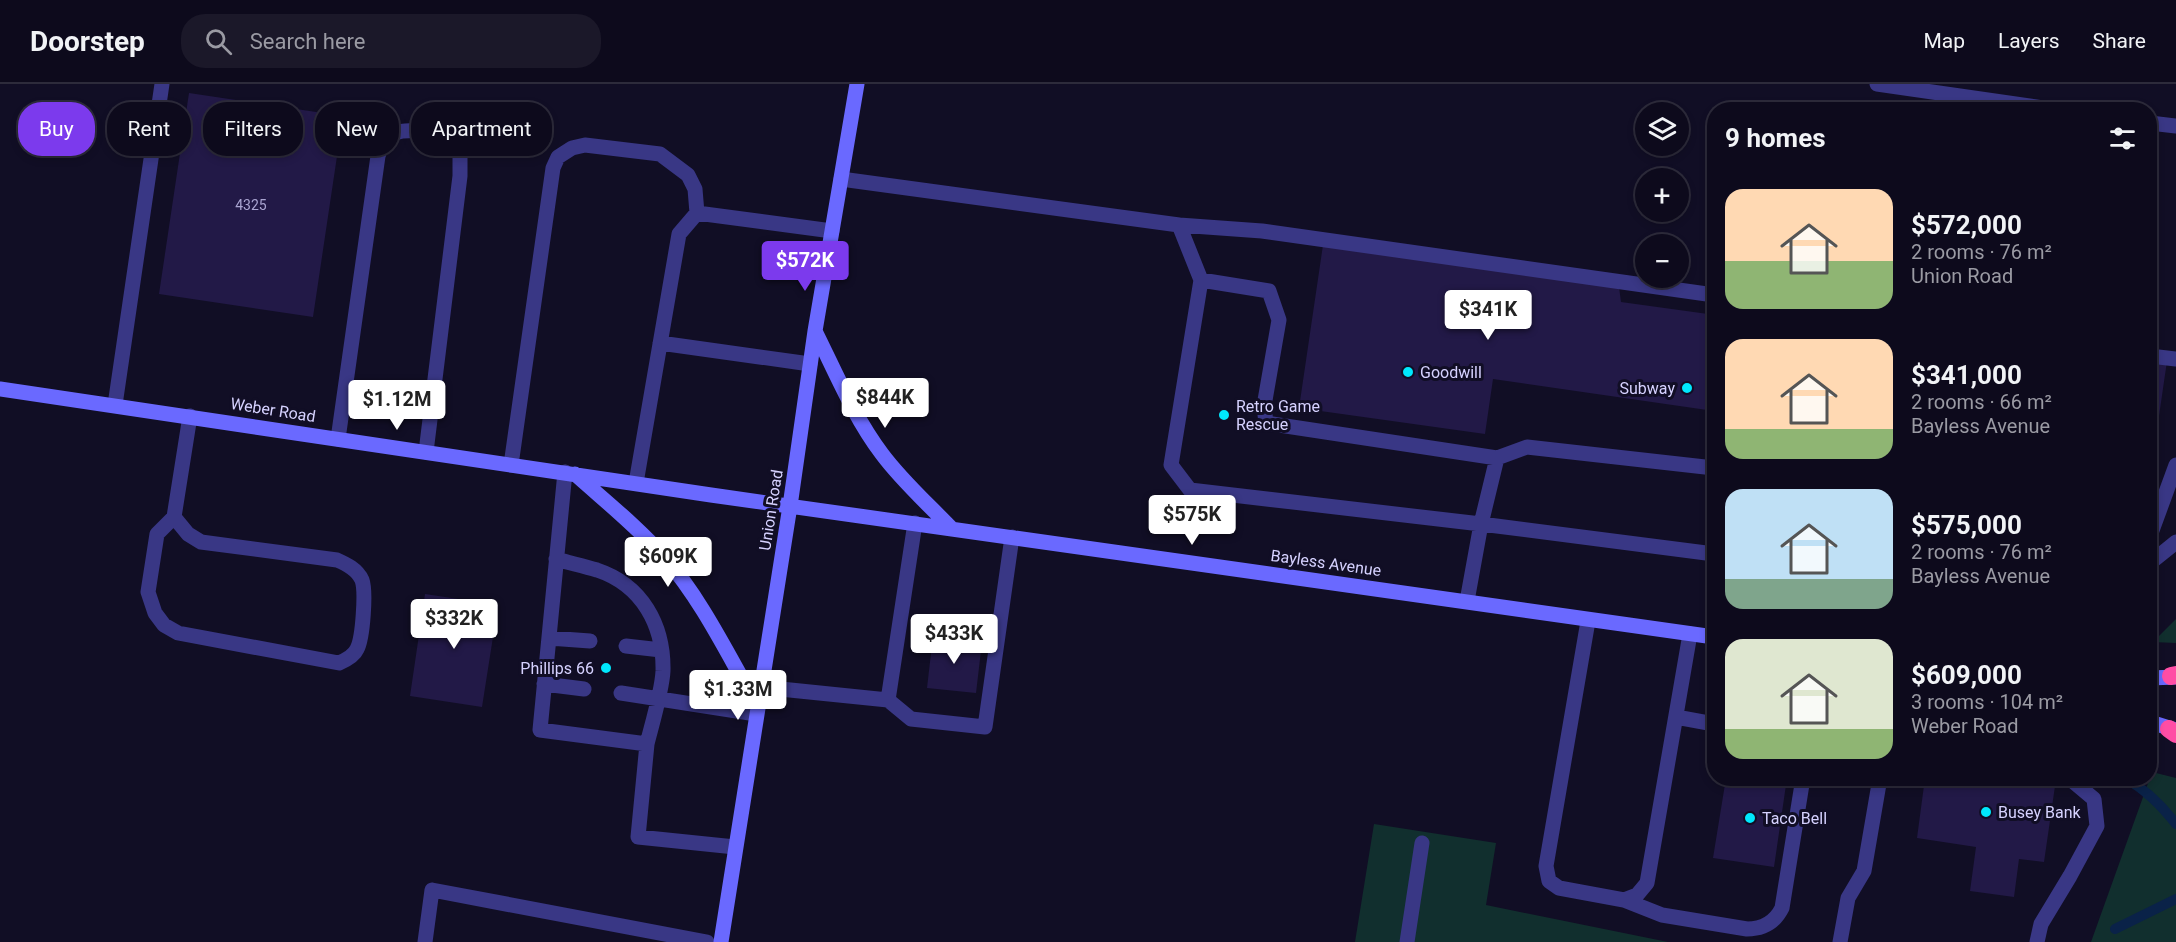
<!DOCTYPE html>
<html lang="en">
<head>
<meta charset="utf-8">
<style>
  :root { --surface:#0d0a1c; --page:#1b1829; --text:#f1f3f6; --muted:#9a9aa3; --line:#2d2b3b; --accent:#7c3aed }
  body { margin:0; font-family:Roboto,sans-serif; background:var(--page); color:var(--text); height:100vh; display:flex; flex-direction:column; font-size:22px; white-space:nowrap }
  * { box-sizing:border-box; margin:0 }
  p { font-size:20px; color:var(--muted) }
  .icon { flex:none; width:33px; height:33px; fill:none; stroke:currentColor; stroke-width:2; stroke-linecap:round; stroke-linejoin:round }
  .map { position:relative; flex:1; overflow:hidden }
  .sheet { position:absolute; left:1707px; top:18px; width:450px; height:684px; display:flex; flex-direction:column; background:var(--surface); border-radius:24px; box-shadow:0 3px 9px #0003,0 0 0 2px var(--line) }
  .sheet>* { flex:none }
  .guide { position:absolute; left:18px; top:18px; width:570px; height:54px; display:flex; gap:12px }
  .tools { position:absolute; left:1635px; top:18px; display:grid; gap:12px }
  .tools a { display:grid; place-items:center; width:54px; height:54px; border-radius:50%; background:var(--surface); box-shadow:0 3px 9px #0003,0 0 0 2px var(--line); font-size:30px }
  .price { position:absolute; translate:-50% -51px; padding:0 14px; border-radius:6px; background:#fff; color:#222; font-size:20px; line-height:39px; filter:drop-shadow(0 2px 3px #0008) }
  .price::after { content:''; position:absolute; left:50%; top:36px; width:18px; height:14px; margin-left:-9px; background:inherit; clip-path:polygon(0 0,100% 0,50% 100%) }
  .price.selected { background:var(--accent); color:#fff }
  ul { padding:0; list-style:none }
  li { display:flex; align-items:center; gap:18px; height:150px; padding:0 18px }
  li span { display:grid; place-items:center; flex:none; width:168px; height:120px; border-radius:18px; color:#555 }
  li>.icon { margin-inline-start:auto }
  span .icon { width:72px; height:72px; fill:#fffc; stroke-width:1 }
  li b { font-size:26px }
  h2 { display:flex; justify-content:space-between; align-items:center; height:72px; padding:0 18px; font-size:26px }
  .chip { padding:0 21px; border-radius:24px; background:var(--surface); box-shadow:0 3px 9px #0003,0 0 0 2px var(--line); font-size:21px; line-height:54px }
  .chip.selected { background:var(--accent); color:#fff }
  header { display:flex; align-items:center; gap:36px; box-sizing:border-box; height:84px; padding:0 30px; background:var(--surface); border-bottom:2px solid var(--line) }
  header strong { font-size:28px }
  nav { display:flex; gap:33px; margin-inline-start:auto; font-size:21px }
  .search { width:420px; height:54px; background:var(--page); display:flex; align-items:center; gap:15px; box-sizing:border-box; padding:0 21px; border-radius:24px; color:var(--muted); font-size:22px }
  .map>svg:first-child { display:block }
  .green { fill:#112f2e }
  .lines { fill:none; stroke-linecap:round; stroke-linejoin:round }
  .stream { stroke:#0a2248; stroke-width:10 }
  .building { fill:#221947 }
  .lane { stroke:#393785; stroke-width:15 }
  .street { stroke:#393785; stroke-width:15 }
  .secondary { stroke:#6a69ff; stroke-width:15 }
  .highway { stroke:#ff4da5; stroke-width:18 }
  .poi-dot { fill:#00e8fd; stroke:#110e25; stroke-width:2 }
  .labels { text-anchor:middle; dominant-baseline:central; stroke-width:6; stroke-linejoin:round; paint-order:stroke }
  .number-label { font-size:14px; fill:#a9a4d1 }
  .poi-label { font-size:16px; fill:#d6d2ff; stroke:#110e25; text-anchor:start }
  .street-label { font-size:16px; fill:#d6d2ff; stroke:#110e25 }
</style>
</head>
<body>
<header>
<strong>Doorstep</strong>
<div class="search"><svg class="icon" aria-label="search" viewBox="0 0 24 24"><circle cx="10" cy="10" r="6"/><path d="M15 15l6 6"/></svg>Search here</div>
<nav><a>Map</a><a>Layers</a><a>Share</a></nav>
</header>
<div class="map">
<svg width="2176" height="858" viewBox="0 0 2176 858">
  <rect width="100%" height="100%" fill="#110e25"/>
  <!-- green -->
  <path class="green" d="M2176 535V559L2153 558Z
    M2152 688 2176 694V858H2091Z
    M1374 740 1496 759 1486 821 1668 858H1355Z"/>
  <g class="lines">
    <!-- stream -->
    <path class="stream" d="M2125 694C2145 705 2162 722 2176 740
      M2115 845 2176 815"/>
  </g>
  <!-- building -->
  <path class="building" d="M189 9 343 32 313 233 159 210Z
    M1323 161 1619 203 1621 218 1708 230 1711 213H1714V327L1493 295 1485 350 1299 324Z
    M2150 274 2167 277 2151 387H2150Z
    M425 510 498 521 482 623 410 612Z
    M933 552 982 558 976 609 927 604Z
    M1726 694H1787L1774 783 1713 774Z
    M1925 694H2002L2055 702 2044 778 2019 775 2014 813 1970 807 1976 763 1917 754Z"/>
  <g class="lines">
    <!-- lane -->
    <path class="lane" d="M841 95 1179 141 1201 196
      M1179 141 1262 147 1714 211
      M660 259 810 280
      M2150 272 2176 275
      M115 321 162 0
      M338 355 378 72C380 67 382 59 386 55 400 39 437 50 454 57L460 70V92L426 368
      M511 381 553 84 558 73 572 64 585 61 660 70 688 91 695 105 697 129 832 147
      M1714 384 1527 363 1497 374 1266 339 1264 322 1279 236 1269 207 1201 196 1171 381 1190 406 1481 440 1714 470
      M565 388 540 646 647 660 638 753 735 763
      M636 399 679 150 697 129
      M174 433 188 450 201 458 337 476C346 480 357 485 362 496 366 507 363 554 357 565 354 572 346 576 339 579L178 549 164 541 155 529 148 508 157 450 174 433 190 332
      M2150 452 2176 381
      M556 475C570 479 584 482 597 486 642 501 664 541 663 587 662 607 652 640 647 660
      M2150 479 2176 458
      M1467 517 1481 440 1497 374
      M1588 537 1546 782 1549 797 1559 804 1624 816 1637 811 1647 799 1690 550
      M549 554 590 557
      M626 562 661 566
      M544 600 584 605
      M761 603 888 616 915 439
      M621 609 756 630
      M888 616 911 635 985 643 1012 453
      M1676 633 1714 640
      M1624 816 1662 831 1747 845C1763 845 1775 838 1782 824L1803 694
      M425 858 432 806 707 858
      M1407 858 1422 759
      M1840 858 1848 814 1864 787 1880 694
      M2037 858 2041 840 2070 792 2097 742 2094 715 2069 694"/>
    <!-- street -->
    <path class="street" d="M1877 0 2057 26
      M2150 39 2176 42"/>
    <!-- secondary -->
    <path class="secondary" d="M815 247C836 289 854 333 882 370 902 397 928 420 952 445
      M0 305 711 411 1714 553
      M575 390C605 417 638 443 665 474 702 516 729 573 757 621
      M2150 594 2176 593
      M2150 638 2176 646
      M721 858 790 422 815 247 857 0"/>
    <!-- highway -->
    <path class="highway" d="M2171 592 2176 591
      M2169 645 2176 650"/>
  </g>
  <!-- markers -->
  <g class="poi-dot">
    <circle cx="1408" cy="288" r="6"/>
    <circle cx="1687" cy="304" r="6"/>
    <circle cx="1224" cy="331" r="6"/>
    <circle cx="606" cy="584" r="6"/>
    <circle cx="1986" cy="728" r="6"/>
    <circle cx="1750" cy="734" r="6"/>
  </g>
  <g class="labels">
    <!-- number labels -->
    <g class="number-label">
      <text x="251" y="121">4325</text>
    </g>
    <!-- poi labels -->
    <g class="poi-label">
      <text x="1420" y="288">Goodwill</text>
      <text x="1675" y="304" text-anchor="end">Subway</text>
      <text x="1236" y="322">Retro Game<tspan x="1236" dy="18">Rescue</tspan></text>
      <text x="594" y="584" text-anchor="end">Phillips 66</text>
      <text x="1998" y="728">Busey Bank</text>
      <text x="1762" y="734">Taco Bell</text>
    </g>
    <!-- street labels -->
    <g class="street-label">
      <text transform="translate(273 326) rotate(9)">Weber Road</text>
      <text transform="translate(771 426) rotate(-81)">Union Road</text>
      <text transform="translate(1326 479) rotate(8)">Bayless Avenue</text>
    </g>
  </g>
</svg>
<div class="tools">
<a><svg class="icon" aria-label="layers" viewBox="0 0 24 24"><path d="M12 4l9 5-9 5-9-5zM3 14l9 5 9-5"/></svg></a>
<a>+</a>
<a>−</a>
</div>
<b class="price selected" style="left:805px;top:208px">$572K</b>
<b class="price" style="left:1488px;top:257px">$341K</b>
<b class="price" style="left:885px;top:345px">$844K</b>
<b class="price" style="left:397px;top:347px">$1.12M</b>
<b class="price" style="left:1192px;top:462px">$575K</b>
<b class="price" style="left:668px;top:504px">$609K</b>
<b class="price" style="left:454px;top:566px">$332K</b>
<b class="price" style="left:954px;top:581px">$433K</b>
<b class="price" style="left:738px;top:637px">$1.33M</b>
<div class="guide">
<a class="chip selected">Buy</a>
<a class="chip">Rent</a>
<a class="chip">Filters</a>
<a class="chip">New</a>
<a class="chip">Apartment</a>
</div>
<section class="sheet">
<h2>9 homes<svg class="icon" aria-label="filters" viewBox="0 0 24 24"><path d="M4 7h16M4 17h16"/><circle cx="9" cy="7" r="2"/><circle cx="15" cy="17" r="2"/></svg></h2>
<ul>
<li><span style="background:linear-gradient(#ffd9b3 60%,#8fb573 0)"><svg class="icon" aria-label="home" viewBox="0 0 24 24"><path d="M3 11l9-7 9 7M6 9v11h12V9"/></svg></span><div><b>$572,000</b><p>2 rooms · 76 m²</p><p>Union Road</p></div></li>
<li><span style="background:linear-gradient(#ffd9b3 75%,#8fb573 0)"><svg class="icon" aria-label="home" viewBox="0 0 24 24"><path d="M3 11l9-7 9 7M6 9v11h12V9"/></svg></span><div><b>$341,000</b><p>2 rooms · 66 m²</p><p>Bayless Avenue</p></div></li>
<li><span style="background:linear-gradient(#bfe0f5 75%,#7fa58c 0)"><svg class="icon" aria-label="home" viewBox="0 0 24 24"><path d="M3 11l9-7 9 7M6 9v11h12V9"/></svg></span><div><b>$575,000</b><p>2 rooms · 76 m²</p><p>Bayless Avenue</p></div></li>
<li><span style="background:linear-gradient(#dfe7d0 75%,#8fb573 0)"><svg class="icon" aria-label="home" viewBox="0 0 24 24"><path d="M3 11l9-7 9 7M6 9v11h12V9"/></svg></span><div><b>$609,000</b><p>3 rooms · 104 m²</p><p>Weber Road</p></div></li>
</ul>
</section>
</div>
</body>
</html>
